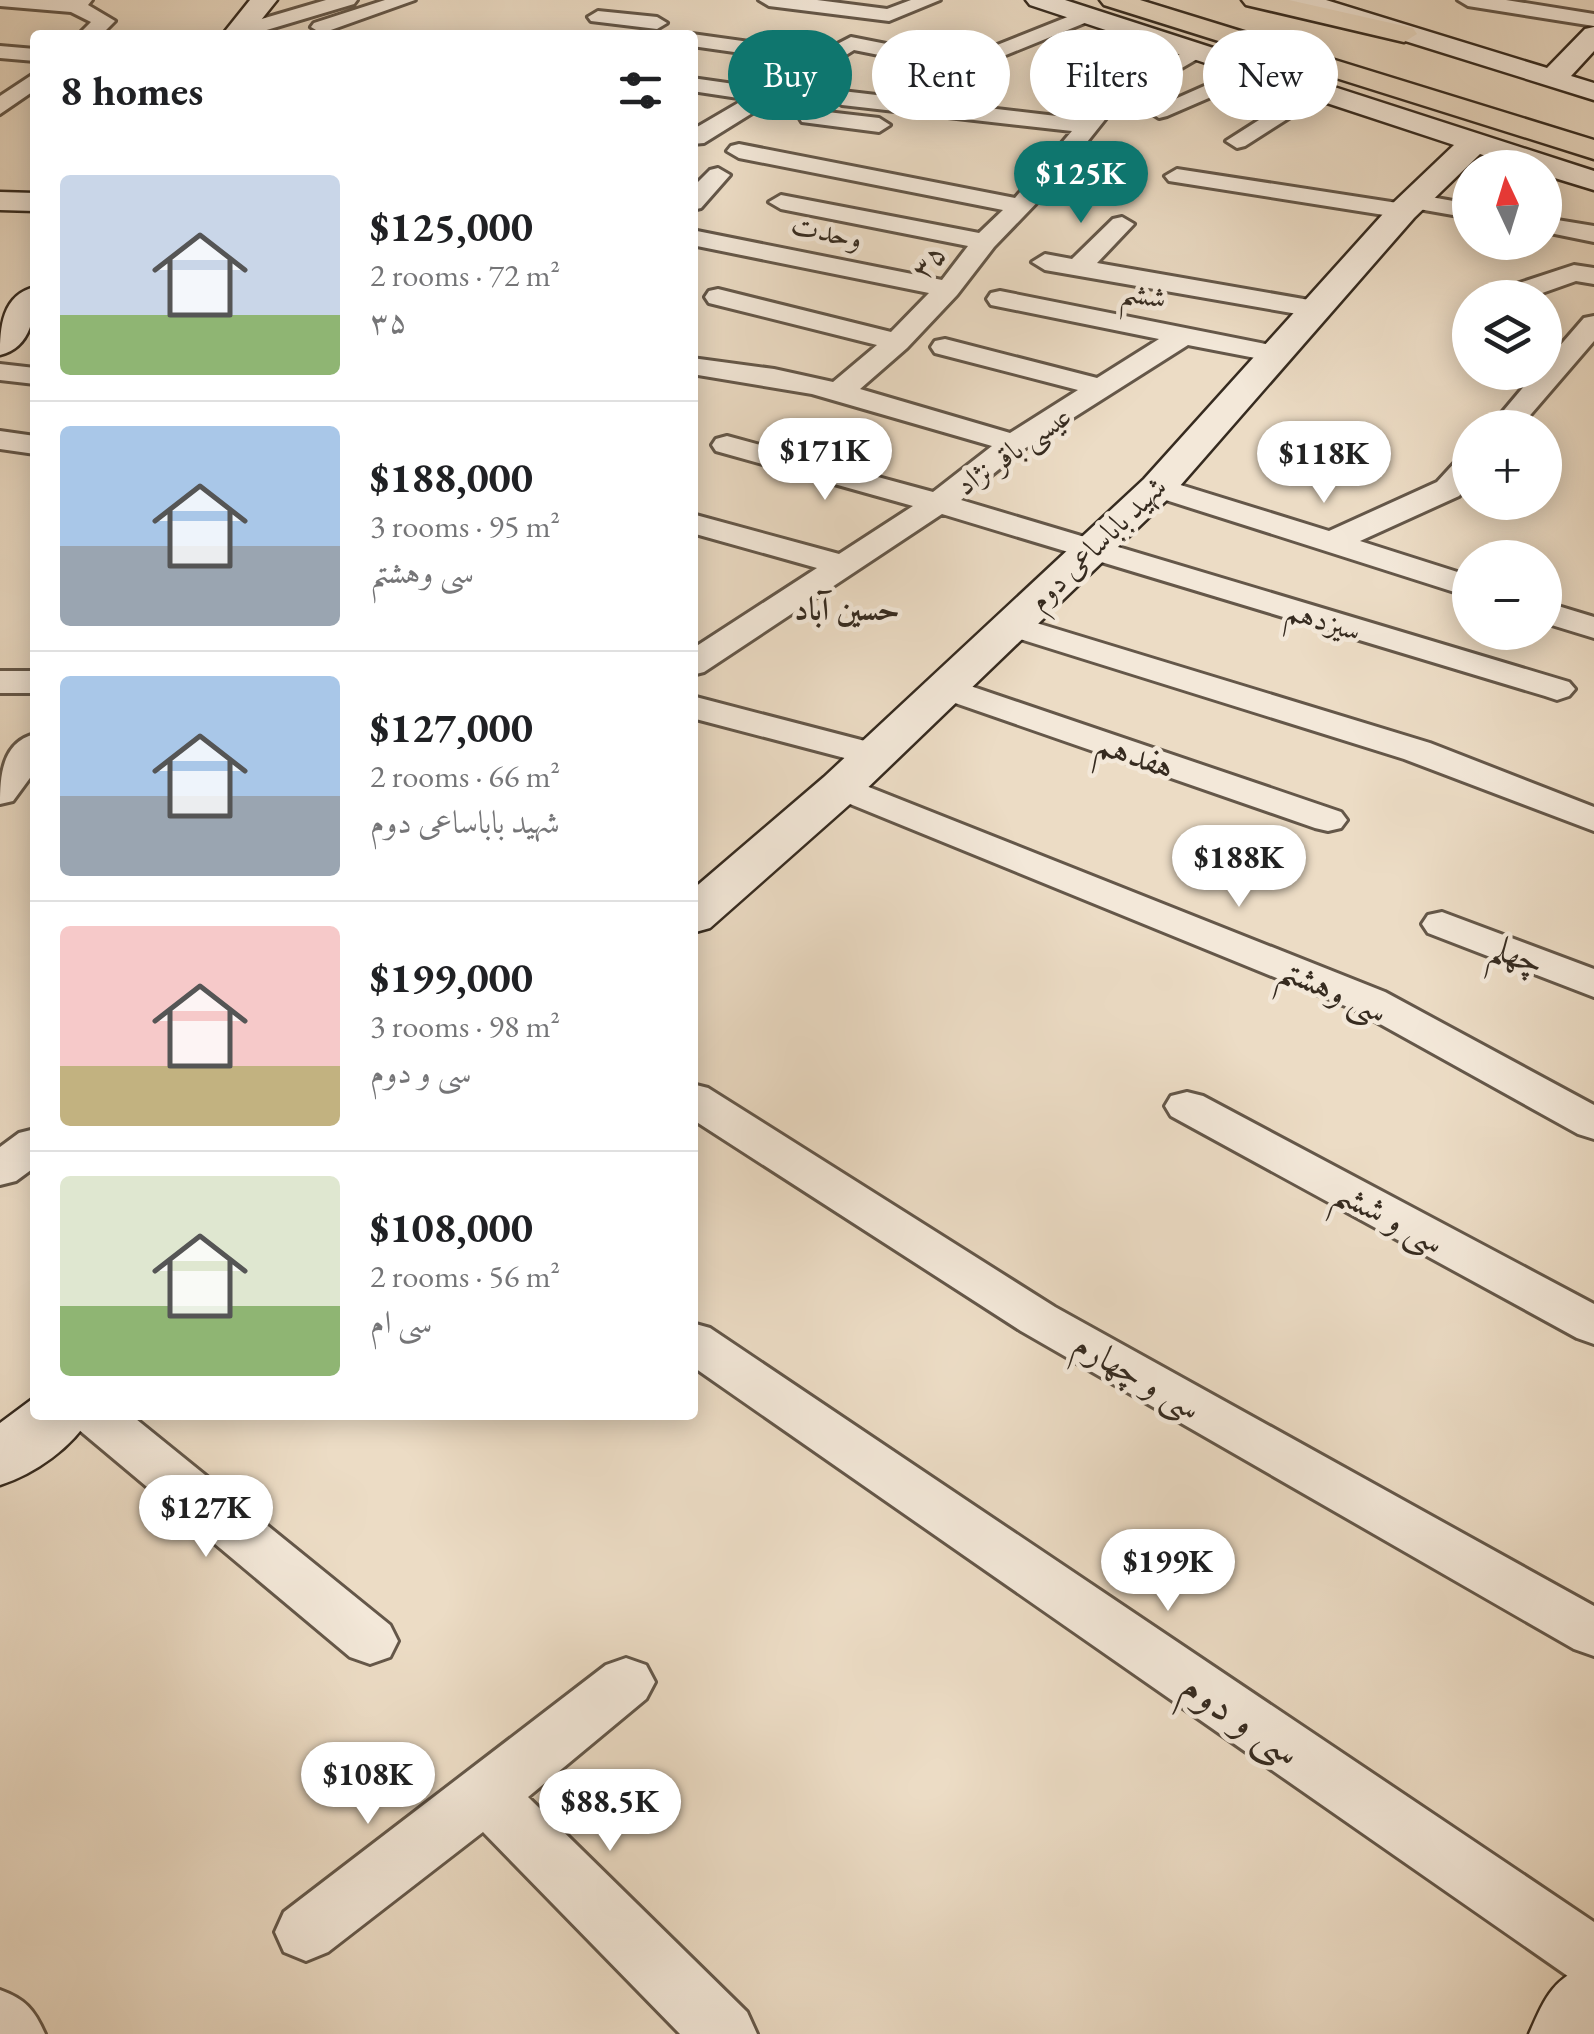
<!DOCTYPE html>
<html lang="en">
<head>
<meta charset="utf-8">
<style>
  :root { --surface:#fff; --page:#f2f2f2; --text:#202124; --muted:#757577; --line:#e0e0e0; --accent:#0f766e }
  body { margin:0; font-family:"EB Garamond",Amiri,serif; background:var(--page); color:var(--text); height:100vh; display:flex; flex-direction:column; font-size:38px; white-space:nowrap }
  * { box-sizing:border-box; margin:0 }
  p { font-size:32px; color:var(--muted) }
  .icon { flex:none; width:55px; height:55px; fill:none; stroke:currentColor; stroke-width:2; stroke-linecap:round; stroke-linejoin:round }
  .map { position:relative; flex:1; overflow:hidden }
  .side { position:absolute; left:30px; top:30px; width:668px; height:1390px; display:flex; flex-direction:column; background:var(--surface); border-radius:10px; box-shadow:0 5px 25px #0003 }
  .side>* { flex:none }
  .banner { position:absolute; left:728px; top:30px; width:715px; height:90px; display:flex; gap:20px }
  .needle { width:65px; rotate:356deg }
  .buttons { position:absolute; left:1452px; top:150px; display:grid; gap:20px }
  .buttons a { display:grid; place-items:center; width:110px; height:110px; border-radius:50%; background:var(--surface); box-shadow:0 5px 25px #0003; font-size:50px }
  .price { position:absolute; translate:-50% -85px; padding:0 22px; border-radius:35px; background:#fff; color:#222; font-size:32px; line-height:65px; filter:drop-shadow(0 2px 5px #0008) }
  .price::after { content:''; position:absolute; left:50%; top:60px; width:30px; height:22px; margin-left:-15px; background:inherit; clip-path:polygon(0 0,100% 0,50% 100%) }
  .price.on { background:var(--accent); color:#fff }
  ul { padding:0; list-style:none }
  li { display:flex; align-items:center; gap:30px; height:250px; padding:0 30px }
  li+li { border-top:2px solid var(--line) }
  li span { display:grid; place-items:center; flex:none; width:280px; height:200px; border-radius:10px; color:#555 }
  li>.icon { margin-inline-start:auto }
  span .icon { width:120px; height:120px; fill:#fffc; stroke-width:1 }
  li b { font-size:42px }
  h2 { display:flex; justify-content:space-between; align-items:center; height:120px; padding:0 30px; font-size:42px }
  .chip { padding:0 35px; border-radius:45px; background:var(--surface); box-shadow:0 5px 25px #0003; font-size:35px; line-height:90px }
  .chip.on { background:var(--accent); color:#fff }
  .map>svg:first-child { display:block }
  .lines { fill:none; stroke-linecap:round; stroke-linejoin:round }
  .street-casing { stroke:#645749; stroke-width:6 }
  .secondary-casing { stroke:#362b20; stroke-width:5 }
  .highway-casing { stroke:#362b20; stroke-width:5 }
  .street { fill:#f3e8d9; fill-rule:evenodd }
  .secondary { fill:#f3e8d9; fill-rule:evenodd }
  .highway { fill:#ecdcc5; fill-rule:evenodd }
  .labels { text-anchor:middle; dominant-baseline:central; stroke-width:9; stroke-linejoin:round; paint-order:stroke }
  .far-street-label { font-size:30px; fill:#362b20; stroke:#f3e8d9 }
  .far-neighbourhood-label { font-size:32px; font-weight:bold; fill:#362b20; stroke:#f3e8d9 }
  .street-label { font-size:35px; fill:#362b20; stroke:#f3e8d9 }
  .near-street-label { font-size:42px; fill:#362b20; stroke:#f3e8d9 }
</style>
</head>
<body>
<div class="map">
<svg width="1594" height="2034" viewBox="0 0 1594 2034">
  <rect width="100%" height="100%" fill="#ecdcc5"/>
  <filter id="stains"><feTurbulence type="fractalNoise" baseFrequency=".002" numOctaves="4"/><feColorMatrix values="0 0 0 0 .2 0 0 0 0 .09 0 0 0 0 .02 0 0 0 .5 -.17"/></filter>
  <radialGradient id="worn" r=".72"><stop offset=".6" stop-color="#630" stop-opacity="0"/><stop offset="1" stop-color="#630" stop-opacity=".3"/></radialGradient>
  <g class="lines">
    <defs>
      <path id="street" d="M0 0H92L88 5 115 21 101 35H78L91 22 71 12 0 6Z
        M326 0H357L354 4 250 35 228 32 231 28Z
        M385 0H415L328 31 321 33 311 27 314 23Z
        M759 0H817L887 9 911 0H940L889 21 769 6Z
        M1458 0H1506L1594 14V26L1468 6Z
        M1085 10 1095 16 1092 20 964 72 854 50 704 143 692 144V130L745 99 692 91V78L762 88 805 62 692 46V35H687L692 34 822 52 851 37 962 59Z
        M598 11 657 17 667 23 657 29 591 21 588 17Z
        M1197 45 1207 51 1204 55 1115 107 1048 191 994 247 957 295 907 348 860 389 1010 433 1078 390 935 353 931 347 935 341 945 339 1097 378 1159 339 991 305 987 299 991 293 1000 291 1286 348 1290 354 1286 360 1276 362 1188 345 1024 449 961 500 1569 682 1575 689 1569 696 1557 700 1545 696 942 514 704 672 692 675V649L817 568 692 533V514L839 554 913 506 716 451 712 445 716 439 727 436 933 492 992 446 812 394 692 374V358L774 369 833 382 877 345 709 303 705 297 709 291 718 289 891 332 929 293 692 245V230L942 280 968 246 781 209 769 202 781 195 979 233 1003 210 739 158 727 151 731 146 739 144 1015 198 1072 131 842 105 831 98 842 91 1082 119 1099 97Z
        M0 46 35 49V61L0 58Z
        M1254 64 1262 65 1265 70 1262 75 1167 116 1159 118 1148 111Z
        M35 73V90L0 114V96Z
        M1317 83 1325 85 1328 90 1325 95 1245 146 1237 148 1226 141Z
        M810 110 879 118 890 125 879 132 802 122 799 117Z
        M718 168 730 175 701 208 692 210V188L710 170Z
        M1177 169 1404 204 1405 196 1414 194 1470 204V218L1413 208 1412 216 1403 218 1169 181 1165 176Z
        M1122 217 1134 224 1097 263 1315 301 1328 309 1315 317 1045 270 1032 262 1045 254 1072 259 1113 219Z
        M1545 218 1594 226V242L1545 232Z
        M1574 265 1594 268V284L1576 281 1528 298H1488L1492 292Z
        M1594 316V341L1519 428H1489L1536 372H1545V363L1584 318Z
        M0 364 35 368V384L0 380Z
        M0 431 35 436V454L0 449Z
        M1470 455V483L1459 496 1360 541 1470 576V597L1147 494 1143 487 1147 480 1158 478 1329 531 1437 482 1459 458Z
        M1545 602 1594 617V638L1545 623Z
        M1010 615 1430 743 1594 807V831L1404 759 998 632 993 625 998 618Z
        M0 671H35V693H0Z
        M944 677 1341 812 1347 820 1341 828 1328 831 1315 828 932 695 926 688 932 681Z
        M692 696 888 747 893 755 888 763 875 766 692 718Z
        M35 734V771L13 801 0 804C0 776 2 742 35 734Z
        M841 776 1385 992 1594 1105V1139L1578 1134 1355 1010 828 795 822 787 828 779Z
        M1442 912 1594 969V997L1428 933 1422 924 1428 915Z
        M692 1084 708 1088 1055 1307 1594 1606V1656L1574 1649 1021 1331 692 1119Z
        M1187 1092 1203 1096 1594 1304V1344L1577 1338 1171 1116 1165 1106 1171 1096Z
        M35 1129V1167L16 1181 0 1185V1147L19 1133Z
        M692 1323 710 1328 1594 1922V1987L1572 1979 692 1366Z
        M70 1415H131L390 1625 398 1641 390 1657 370 1664 350 1657 78 1429Z
        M626 1658 646 1665 655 1682 646 1699 528 1797 747 2012 757 2034H680L483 1832 328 1952 306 1961 284 1952 275 1932 284 1912 606 1665Z
        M0 1990C25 1999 34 2009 45 2034H0Z"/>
      <path id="secondary" d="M250 0H277L249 35H222Z
        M1026 0H1065L1594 171V190L1545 175V168H1522L1480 154 1414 218 1172 495 858 797 710 928 692 933V890L824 777 1144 479 1392 204 1454 145 1030 5Z
        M1286 0H1326L1547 68 1585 29 1594 27V51L1571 76 1594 83V100L1290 5Z
        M0 192 35 193V211L0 210Z
        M35 287C35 315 32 347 0 355 0 327 2 295 35 287Z
        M35 1397V1415H91C73 1447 35 1474 0 1485V1423Z
        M1594 1962V2034H1529C1546 1995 1553 1978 1594 1962Z"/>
      <path id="highway" d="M1100 0H1140L1594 140V159L1104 5Z
        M1242 0H1289L1413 28 1417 34 1404 42 1246 5Z"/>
    </defs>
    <!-- street casing -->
    <use href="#street" class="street-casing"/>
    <!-- secondary casing -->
    <use href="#secondary" class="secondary-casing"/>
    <!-- highway casing -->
    <use href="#highway" class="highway-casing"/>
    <!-- street -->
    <use href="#street" class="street"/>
    <!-- secondary -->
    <use href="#secondary" class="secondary"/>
    <!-- highway -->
    <use href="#highway" class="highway"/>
  </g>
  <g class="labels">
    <!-- far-street labels -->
    <g class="far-street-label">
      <text transform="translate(827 231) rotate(12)">وحدت</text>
      <text transform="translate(928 261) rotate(-50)">۳۵</text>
      <text transform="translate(1144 294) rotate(11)">ششم</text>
      <text transform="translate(1013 450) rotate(-35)">عیسی باقر نژاد</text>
      <text transform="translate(1097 543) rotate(-44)">شهید باباساعی دوم</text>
      <text transform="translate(1324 620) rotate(17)">سیزدهم</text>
    </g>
    <!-- far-neighbourhood labels -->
    <g class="far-neighbourhood-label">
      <text x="847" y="609">حسین آباد</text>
    </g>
    <!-- street labels -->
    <g class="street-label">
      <text transform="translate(1136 754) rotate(19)">هفدهم</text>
      <text transform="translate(1518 954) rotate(21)">چهلم</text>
      <text transform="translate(1334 989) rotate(24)">سی وهشتم</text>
      <text transform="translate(1390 1216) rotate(28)">سی و ششم</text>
      <text transform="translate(1138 1375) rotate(30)">سی و چهارم</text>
    </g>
    <!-- near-street labels -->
    <g class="near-street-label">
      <text transform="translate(1242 1718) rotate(34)">سی و دوم</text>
    </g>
  </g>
  <rect width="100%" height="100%" filter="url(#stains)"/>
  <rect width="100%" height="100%" fill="url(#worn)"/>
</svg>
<div class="buttons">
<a><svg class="needle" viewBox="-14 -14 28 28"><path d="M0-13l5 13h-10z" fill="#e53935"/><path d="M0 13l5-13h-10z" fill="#757577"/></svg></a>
<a><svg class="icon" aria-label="layers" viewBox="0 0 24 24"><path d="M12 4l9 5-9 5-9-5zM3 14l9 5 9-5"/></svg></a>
<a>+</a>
<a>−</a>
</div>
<b class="price on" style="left:1081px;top:226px">$125K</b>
<b class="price" style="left:825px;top:503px">$171K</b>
<b class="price" style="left:1324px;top:506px">$118K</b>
<b class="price" style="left:1239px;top:910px">$188K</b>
<b class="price" style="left:206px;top:1560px">$127K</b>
<b class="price" style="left:1168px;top:1614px">$199K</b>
<b class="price" style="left:368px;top:1827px">$108K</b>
<b class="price" style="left:610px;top:1854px">$88.5K</b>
<div class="banner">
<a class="chip on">Buy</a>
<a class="chip">Rent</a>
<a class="chip">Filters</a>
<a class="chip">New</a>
</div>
<section class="side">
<h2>8 homes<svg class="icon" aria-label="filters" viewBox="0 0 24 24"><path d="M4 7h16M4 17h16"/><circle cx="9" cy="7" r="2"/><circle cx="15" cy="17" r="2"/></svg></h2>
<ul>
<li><span style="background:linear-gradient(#c9d6e8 70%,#8fb573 0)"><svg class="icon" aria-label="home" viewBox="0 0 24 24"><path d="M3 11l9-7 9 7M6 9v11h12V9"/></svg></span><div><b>$125,000</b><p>2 rooms · 72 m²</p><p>۳۵</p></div></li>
<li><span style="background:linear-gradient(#a9c7e8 60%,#9aa5b1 0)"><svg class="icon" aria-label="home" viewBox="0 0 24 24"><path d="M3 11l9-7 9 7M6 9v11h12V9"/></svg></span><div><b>$188,000</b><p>3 rooms · 95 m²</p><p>سی وهشتم</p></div></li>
<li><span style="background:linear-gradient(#a9c7e8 60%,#9aa5b1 0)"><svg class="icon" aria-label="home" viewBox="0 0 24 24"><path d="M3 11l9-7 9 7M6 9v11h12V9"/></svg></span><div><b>$127,000</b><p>2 rooms · 66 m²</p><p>شهید باباساعی دوم</p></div></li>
<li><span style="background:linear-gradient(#f6c9c9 70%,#c2b280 0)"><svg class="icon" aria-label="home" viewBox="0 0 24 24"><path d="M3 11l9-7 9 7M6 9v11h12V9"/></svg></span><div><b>$199,000</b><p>3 rooms · 98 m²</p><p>سی و دوم</p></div></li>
<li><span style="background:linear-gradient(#dfe7d0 65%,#8fb573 0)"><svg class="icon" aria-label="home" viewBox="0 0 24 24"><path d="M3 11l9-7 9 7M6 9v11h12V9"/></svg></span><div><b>$108,000</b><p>2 rooms · 56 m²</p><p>سی ام</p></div></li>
</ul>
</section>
</div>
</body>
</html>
